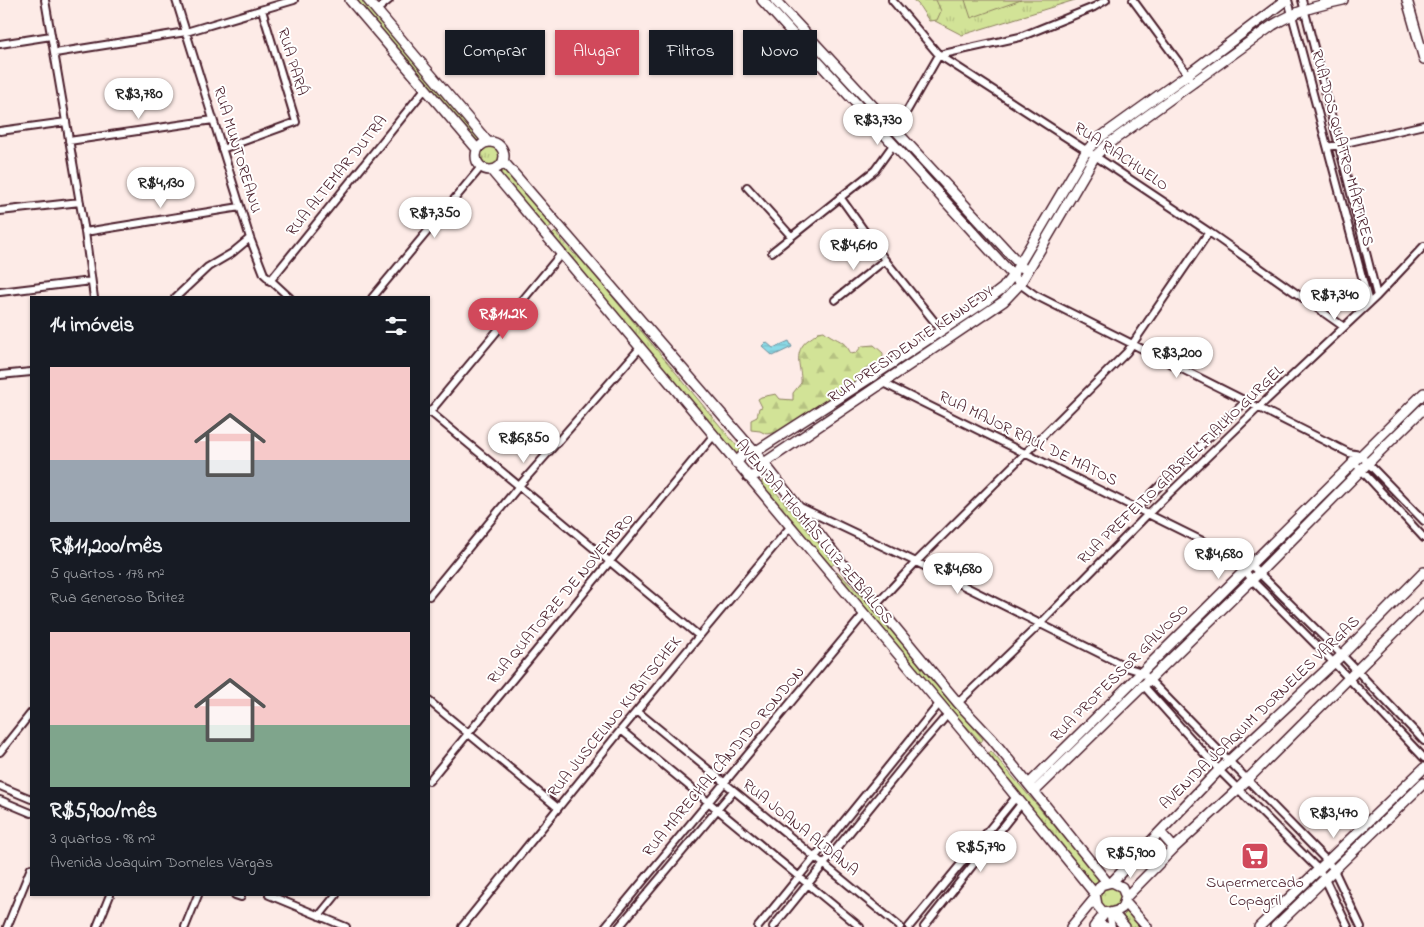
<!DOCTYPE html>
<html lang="pt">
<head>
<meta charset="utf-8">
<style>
  :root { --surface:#171b24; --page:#242831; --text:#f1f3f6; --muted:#9ea1a6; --accent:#d1495b }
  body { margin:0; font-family:"Indie Flower",sans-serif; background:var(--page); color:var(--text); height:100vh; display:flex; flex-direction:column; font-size:19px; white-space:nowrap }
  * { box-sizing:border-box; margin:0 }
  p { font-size:16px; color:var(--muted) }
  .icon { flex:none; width:28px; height:28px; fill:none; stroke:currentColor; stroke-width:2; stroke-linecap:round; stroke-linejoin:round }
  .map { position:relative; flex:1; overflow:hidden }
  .drawer { position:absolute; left:30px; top:296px; width:400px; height:600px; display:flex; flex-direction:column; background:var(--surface); border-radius:0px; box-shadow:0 1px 4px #0004 }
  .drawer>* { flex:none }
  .banner { position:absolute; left:445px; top:30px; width:475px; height:45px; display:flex; gap:10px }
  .price { position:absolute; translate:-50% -42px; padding:0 11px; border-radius:18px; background:#fff; color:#222; font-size:16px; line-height:32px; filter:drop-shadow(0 1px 2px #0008) }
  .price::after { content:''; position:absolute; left:50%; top:30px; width:15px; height:11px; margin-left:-8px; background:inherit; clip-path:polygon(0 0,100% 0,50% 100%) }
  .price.on { background:var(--accent); color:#fff }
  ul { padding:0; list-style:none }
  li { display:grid; align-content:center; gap:10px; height:265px; padding:0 20px }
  li span { display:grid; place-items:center; height:155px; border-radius:0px; color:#555 }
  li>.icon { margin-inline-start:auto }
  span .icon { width:90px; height:90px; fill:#fffc; stroke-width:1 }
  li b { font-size:21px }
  h2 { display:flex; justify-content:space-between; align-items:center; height:60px; padding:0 20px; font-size:21px }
  .pill { padding:0 18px; border-radius:0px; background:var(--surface); box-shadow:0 1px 4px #0004; font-size:18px; line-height:45px }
  .pill.on { background:var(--accent); color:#fff }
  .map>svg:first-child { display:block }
  .grass { fill:url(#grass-tufts); stroke:#8e8161 }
  .forest { fill:url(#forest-firs); stroke:#8e8161 }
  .pitch { fill:#d2e397; stroke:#8e8161 }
  .water { fill:url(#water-rules); stroke:#718f9c }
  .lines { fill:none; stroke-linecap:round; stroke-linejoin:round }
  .street-casing { stroke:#4a1f2b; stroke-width:10 }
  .secondary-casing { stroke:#4a1f2b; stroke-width:12 }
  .street { stroke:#fff; stroke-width:6 }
  .secondary { stroke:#fff; stroke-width:9 }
  .labels { text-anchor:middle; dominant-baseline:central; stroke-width:4; stroke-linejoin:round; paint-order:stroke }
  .street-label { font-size:16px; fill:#4a1f2b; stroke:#fff }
  .poi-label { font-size:16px; fill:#4a1f2b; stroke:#fff }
</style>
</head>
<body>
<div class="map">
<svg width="1424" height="927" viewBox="0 0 1424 927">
  <defs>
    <pattern id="grass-tufts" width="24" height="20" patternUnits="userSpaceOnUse" patternTransform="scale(1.25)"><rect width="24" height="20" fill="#d2e397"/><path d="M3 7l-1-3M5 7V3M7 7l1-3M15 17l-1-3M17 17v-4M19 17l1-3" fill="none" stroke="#b6c282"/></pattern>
    <pattern id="forest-firs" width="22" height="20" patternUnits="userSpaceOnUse" patternTransform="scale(1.25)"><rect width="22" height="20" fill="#d2e397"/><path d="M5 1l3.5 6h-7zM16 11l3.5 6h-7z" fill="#b6c282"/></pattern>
    <pattern id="water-rules" width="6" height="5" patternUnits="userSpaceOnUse" patternTransform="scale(1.25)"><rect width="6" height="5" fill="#8bdae7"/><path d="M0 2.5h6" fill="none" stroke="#79bbc6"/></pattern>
  </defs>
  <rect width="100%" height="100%" fill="#fdebe7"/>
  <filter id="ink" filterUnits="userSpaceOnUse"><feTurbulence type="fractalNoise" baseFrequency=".02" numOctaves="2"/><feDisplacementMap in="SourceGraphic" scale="10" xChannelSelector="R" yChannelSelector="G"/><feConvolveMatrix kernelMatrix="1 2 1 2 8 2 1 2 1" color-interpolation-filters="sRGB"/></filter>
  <g filter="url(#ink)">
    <!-- grass -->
    <path class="grass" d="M356 0H364L480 139 475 142Z
      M915 0H1075L962 35 935 21Z
      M479 155a11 11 0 1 1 22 0a11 11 0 1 1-22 0Z
      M504 168 552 225 547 229 499 172Z
      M555 232 574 254H577L741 451 736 455 552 235Z
      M765 479 835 563 830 567 760 483Z
      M838 572 874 609 983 739 981 742 965 725H961L836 575Z
      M991 751 1102 882 1096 886 986 755Z
      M1099 897a11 11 0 1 1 22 0a11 11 0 1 1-22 0Z
      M1127 912 1140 927H1130L1122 917Z"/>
    <!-- forest -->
    <path class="forest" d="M913 0H936L941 11 937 20 929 21 918 4Z
      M824 331C835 341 844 338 851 354L856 353 862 346 874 345 883 353C884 368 869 363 863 372 860 376 861 383 857 386 850 394 824 406 813 412L805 413 806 415 780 432 766 434 760 431 751 430V420L757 417 759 408 762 407 758 399 761 397 776 394 780 399 793 400V393L801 383C802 370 794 357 803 345 806 340 814 337 818 332Z"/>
    <!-- pitch -->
    <path class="pitch" d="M965 0H1021L971 18Z"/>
    <!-- water -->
    <path class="water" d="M789 341 792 347 773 356 762 346 766 342 773 348Z"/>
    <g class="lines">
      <defs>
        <path id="street" d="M45 0 85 232 94 298
          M176 0 250 238 264 274 290 298
          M892 0 939 55 1095 156 1209 232 1344 327
          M1133 0 1194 83
          M1288 0 1369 303
          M1302 0 1377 296
          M377 10 389 0
          M0 44 51 36
          M55 53 186 32 294 0
          M896 130 939 55 1020 37 1094 7 1106 0
          M0 131 66 122
          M69 141 213 120
          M1328 147 1424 125
          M222 149 296 122 262 10
          M747 187 791 236
          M840 197 885 260 942 331
          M0 211 80 202
          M85 232 240 207
          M772 252 875 170 893 145
          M270 281 425 89
          M1020 284 1035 295 1349 453 1360 455 1424 521
          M0 292 91 281
          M175 298 208 267 232 253 250 238
          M372 298 481 167
          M835 300 885 260
          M0 375 31 372
          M883 383 1251 565 1342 655 1424 741
          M429 411 699 636
          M429 413 561 254
          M1352 460 1424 538
          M798 506 916 562 1129 668 1142 672 1328 862 1334 870 1361 927
          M1137 508 1245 402
          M1244 569 1252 580 1334 663 1424 758
          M429 596 519 486 640 348
          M876 605 916 562 1127 352 1209 232
          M1142 684 1219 770 1319 870 1325 879 1348 927
          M429 701 558 808
          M958 703 1040 624 1148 514 1258 408 1377 296 1424 246
          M637 711 900 927
          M621 730 860 927
          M0 752 31 713
          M429 781 714 435
          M0 786 31 799
          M0 800 31 813
          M235 895 241 897
          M269 895 346 927
          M1109 913 1112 927
          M319 916 336 895
          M7 927 31 868
          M97 927 110 895
          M185 927 198 895
          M462 927 621 730 791 526
          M605 927 864 614
          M619 927 733 791
          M758 927 939 704
          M773 927 910 758 948 714
          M909 927 1016 797
          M924 927 1021 804"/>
        <path id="secondary" d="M350 0 477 149
          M368 0 487 141
          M762 0 1016 279
          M775 0 1023 268
          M1407 0 1424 59
          M476 156a14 14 0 1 1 28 0a14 14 0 1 1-28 0Z
          M503 161 764 463 842 563 958 703 992 739 1107 882
          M491 170 966 735 1095 894 1097 905 1102 911 1109 913 1117 911 1122 908 1126 897 1174 848 1238 789 1424 603
          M736 463 743 455 755 452 876 374 986 301 1003 288 1013 275 1087 150 1102 136 1187 75 1286 0
          M748 477 758 474 764 463 1004 301 1020 284 1095 156 1108 144 1273 25C1298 10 1316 6 1343 0
          M1029 784 1424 393
          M1035 791 1260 572 1368 463 1424 408
          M1160 832 1174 848
          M1112 882 1122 887 1126 897
          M1095 894 1101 885 1112 882 1219 770 1342 655 1424 572
          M1125 902 1147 927
          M1113 913 1125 927
          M1096 924 1106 927
          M1071 927 1095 898
          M1094 927 1106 912
          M1259 927 1424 768
          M1275 927 1424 783"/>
      </defs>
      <!-- street casing -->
      <use href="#street" class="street-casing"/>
      <!-- secondary casing -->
      <use href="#secondary" class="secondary-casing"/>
      <!-- street -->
      <use href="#street" class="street"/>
      <!-- secondary -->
      <use href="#secondary" class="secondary"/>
    </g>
  </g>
  <!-- icons -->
  <defs>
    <symbol id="supermarket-square" viewBox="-11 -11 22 22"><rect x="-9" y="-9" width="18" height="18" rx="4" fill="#d1495b" stroke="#fff"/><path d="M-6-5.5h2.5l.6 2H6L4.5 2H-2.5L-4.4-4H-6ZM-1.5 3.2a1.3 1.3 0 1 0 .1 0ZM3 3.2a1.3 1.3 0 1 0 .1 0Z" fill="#fff"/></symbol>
  </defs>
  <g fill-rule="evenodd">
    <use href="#supermarket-square" x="1239" y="840" width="32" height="32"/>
  </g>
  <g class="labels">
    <!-- street labels -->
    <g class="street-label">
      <text transform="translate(292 62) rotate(73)">RUA PARÁ</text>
      <text transform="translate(1342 148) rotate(75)">RUA DOS QUATRO MÁRTIRES</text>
      <text transform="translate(237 150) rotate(73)">RUA MUNTOREANU</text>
      <text transform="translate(1121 157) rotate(34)">RUA RIACHUELO</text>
      <text transform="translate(337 176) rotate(-51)">RUA ALTEMAR DUTRA</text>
      <text transform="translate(911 345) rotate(-34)">RUA PRESIDENTE KENNEDY</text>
      <text transform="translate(1028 439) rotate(26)">RUA MAJOR RAUL DE MATOS</text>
      <text transform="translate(1181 465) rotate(-44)">RUA PREFEITO GABRIEL FIALHO GURGEL</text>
      <text transform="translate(814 532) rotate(50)">AVENIDA THOMAS LUIZ ZEBALLOS</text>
      <text transform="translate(561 599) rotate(-50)">RUA QUATORZE DE NOVEMBRO</text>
      <text transform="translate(1120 673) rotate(-45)">RUA PROFESSOR GALVOSO</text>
      <text transform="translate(1260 713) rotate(-44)">AVENIDA JOAQUIM DORNELES VARGAS</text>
      <text transform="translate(615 717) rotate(-51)">RUA JUSCELINO KUBITSCHEK</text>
      <text transform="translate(724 762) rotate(-50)">RUA MARECHAL CÂNDIDO RONDON</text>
      <text transform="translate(800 828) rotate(39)">RUA JOANA ALDANA</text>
    </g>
    <!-- poi labels -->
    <g class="poi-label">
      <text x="1255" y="883">Supermercado<tspan x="1255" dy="18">Copagril</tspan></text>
    </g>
  </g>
</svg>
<b class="price" style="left:139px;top:120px">R$3,780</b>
<b class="price" style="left:878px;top:146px">R$3,730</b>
<b class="price" style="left:161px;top:209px">R$4,130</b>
<b class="price" style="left:435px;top:239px">R$7,350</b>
<b class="price" style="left:854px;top:271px">R$4,610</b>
<b class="price" style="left:1335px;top:321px">R$7,340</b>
<b class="price on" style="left:503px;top:340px">R$11.2K</b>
<b class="price" style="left:1177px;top:379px">R$3,200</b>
<b class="price" style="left:524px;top:464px">R$6,850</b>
<b class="price" style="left:1219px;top:580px">R$4,680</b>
<b class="price" style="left:958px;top:595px">R$4,680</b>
<b class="price" style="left:1334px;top:839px">R$3,470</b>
<b class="price" style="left:981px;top:873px">R$5,790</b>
<b class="price" style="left:1131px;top:879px">R$5,900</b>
<div class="banner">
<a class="pill">Comprar</a>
<a class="pill on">Alugar</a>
<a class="pill">Filtros</a>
<a class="pill">Novo</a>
</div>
<section class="drawer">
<h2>14 imóveis<svg class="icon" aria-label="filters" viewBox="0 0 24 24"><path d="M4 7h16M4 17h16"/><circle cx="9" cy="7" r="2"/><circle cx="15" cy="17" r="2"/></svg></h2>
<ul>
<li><span style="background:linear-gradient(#f6c9c9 60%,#9aa5b1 0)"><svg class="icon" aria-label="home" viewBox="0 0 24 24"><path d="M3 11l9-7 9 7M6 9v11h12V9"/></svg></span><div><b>R$11,200/mês</b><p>5 quartos · 178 m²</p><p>Rua Generoso Britez</p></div></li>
<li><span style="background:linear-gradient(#f6c9c9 60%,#7fa58c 0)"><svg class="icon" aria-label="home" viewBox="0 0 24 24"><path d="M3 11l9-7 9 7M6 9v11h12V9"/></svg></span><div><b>R$5,900/mês</b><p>3 quartos · 98 m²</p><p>Avenida Joaquim Dorneles Vargas</p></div></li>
</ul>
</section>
</div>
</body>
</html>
